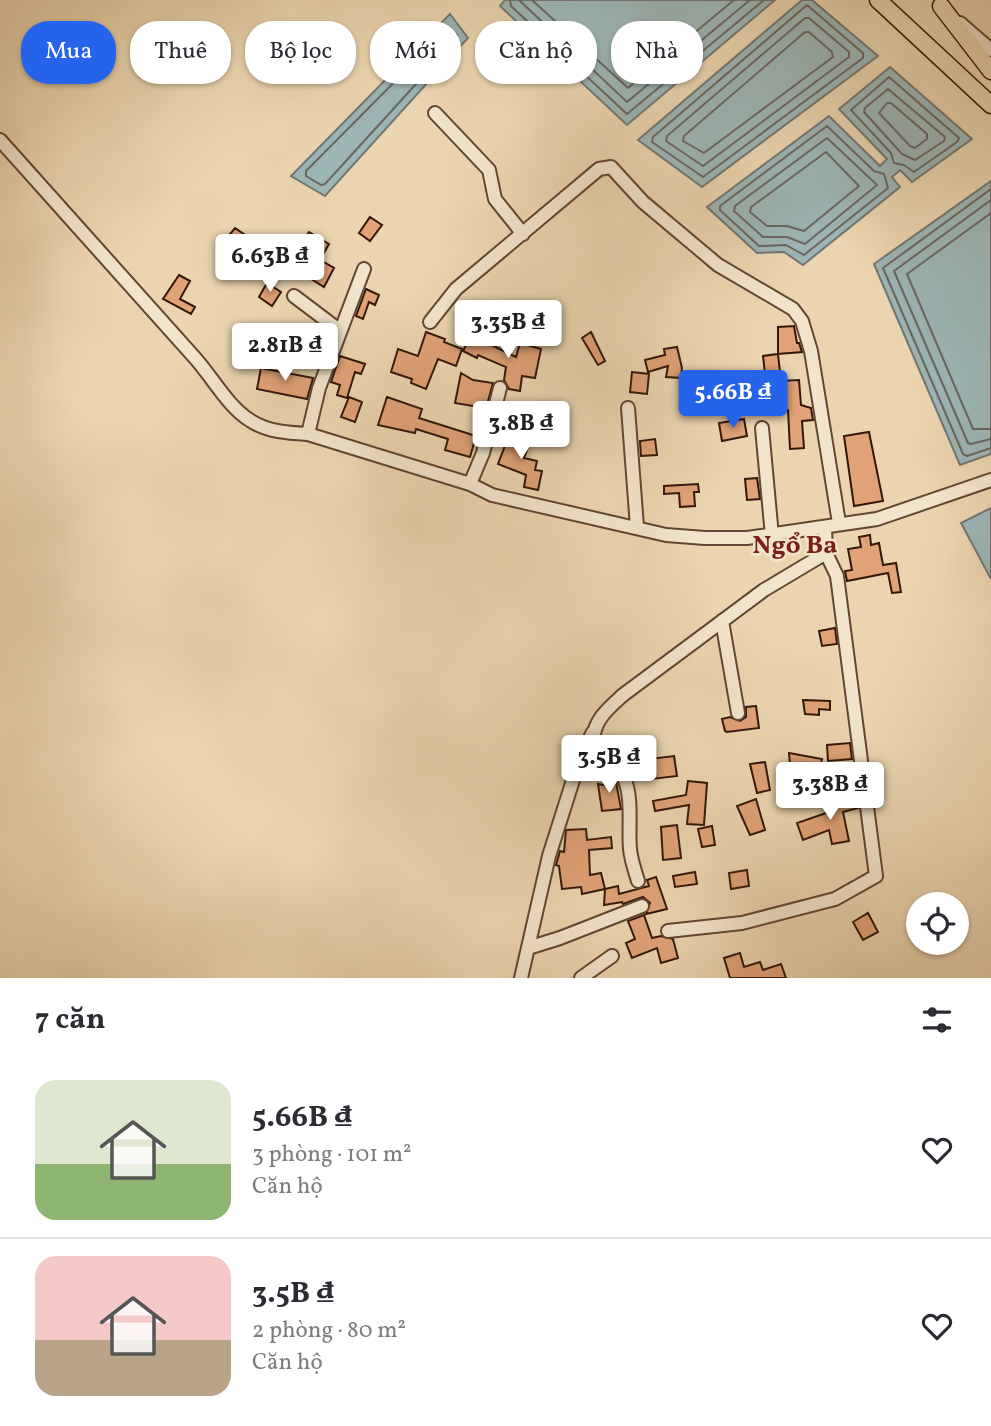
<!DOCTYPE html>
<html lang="vi">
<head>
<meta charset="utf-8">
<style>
  :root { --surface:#fff; --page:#f2f2f3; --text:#2b2b33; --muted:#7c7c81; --line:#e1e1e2; --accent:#2563eb }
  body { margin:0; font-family:Vollkorn,serif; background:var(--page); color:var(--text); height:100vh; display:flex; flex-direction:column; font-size:26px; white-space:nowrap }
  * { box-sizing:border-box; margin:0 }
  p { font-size:23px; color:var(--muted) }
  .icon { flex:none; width:38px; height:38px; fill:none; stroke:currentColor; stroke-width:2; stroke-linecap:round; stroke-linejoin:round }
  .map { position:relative; height:978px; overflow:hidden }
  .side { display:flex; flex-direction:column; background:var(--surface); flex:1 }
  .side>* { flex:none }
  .guide { position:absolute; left:21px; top:21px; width:950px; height:63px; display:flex; gap:14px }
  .fabs { position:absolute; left:906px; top:892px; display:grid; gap:14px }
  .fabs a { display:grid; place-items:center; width:63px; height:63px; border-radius:50%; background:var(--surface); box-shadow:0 2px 5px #0004; font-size:35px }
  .price { position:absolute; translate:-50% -60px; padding:0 16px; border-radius:7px; background:#fff; color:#222; font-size:23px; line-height:46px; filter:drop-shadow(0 2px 4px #0008) }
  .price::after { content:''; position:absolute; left:50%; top:42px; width:21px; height:16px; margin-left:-10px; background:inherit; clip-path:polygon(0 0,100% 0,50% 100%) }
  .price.current { background:var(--accent); color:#fff }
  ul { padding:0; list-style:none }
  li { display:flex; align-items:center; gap:21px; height:175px; padding:0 35px }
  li+li { border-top:2px solid var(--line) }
  li span { display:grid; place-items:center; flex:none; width:196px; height:140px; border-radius:21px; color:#555 }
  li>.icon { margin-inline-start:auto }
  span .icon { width:84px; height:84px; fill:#fffc; stroke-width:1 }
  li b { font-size:30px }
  h2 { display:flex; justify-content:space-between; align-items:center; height:84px; padding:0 35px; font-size:30px }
  .tag { padding:0 24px; border-radius:28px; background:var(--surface); box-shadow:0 2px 5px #0004; font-size:24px; line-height:63px }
  .tag.current { background:var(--accent); color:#fff }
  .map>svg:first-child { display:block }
  .water { fill:#9cb6b6; stroke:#727672; stroke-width:2 }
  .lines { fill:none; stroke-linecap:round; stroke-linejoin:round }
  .shore { stroke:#686660; stroke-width:2 }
  .building { fill:#e1a277; stroke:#33170b; stroke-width:2 }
  .minor-casing { stroke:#614634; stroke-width:16 }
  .major-casing { stroke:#33170b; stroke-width:19 }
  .minor { stroke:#f2e4cc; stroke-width:12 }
  .major { stroke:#ebd5b0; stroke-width:16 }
  .labels { text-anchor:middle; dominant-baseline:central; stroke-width:5; stroke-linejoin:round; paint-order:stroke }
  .neighbourhood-label { font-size:26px; font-weight:bold; fill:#7a1f14; stroke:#f2e4cc }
</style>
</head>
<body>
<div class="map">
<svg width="991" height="978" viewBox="0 0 991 978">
  <rect width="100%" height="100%" fill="#ebd5b0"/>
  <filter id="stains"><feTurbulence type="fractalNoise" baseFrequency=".00286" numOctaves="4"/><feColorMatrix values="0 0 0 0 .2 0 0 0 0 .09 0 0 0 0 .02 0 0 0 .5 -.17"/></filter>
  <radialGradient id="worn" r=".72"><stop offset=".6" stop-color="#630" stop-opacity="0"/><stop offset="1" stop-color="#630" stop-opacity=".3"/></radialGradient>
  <!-- water -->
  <path class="water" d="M505 0H775L627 125 500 6Z
    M802 0H812L878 56 702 187 638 140Z
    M450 14 468 38 325 196 291 176Z
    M890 67 972 139 912 182 900 170 892 177 900 187 803 265 784 252 757 253 707 207 829 116 880 166 887 159 839 109Z
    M991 181V454L960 465 874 264Z
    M991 508V579L961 523Z"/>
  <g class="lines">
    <!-- shore -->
    <path class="shore" d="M510 0 511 6 627 114 764 0
      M519 0 627 102 750 0
      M532 0 628 88 734 0
      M807 5 863 53V58L703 177 652 142 653 137Z
      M805 18H809L849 52V57L703 166 666 141 667 136Z
      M449 27 457 35V39L325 184 321 185 306 176V171Z
      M805 32H809L832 52 833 57 704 153 683 141 684 136Z
      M889 77 959 138 957 142 914 172 904 165 894 163 891 153 851 110Z
      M888 89 945 137 944 141 915 160 902 154 864 112 865 108Z
      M887 103H891L927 134V139L915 148 910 146 879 113Z
      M827 126 874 171 884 174 888 188 804 255 786 245 759 246 720 210V206Z
      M827 138 877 185 805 244 787 237H763L734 211 735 206Z
      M826 152 859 186 804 231 787 226H767L750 212 751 207Z
      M991 189 883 268 963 454 967 456 991 448
      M991 200 894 271 968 443 971 444 991 439
      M991 213 907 274 973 429H991"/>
  </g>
  <!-- building -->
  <path class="building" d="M370 217 382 225 370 241 359 233Z
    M235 228 266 249 256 266 236 254 233 257 220 246Z
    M309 232 329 244 321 258 300 245Z
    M315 257 334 268 324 287 305 275Z
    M179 275 190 281 180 299 195 307 191 314 163 299Z
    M267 283 281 292 272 306 259 297Z
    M366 289 379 295 375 305 369 302 363 319 356 316Z
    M794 326 797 343H799L802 352 778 354V327Z
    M426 332 445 339 444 342 462 349 456 366 438 359 426 389 411 383 412 379 391 372 398 349 418 356Z
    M591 332 605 361 598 365 582 338Z
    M471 335 516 357 520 343 541 349 535 378 522 376 520 391 509 389 504 380 506 367 478 355 477 358 463 351Z
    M677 347 682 368 681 378 666 377 668 366 648 372 645 360 665 355 664 349Z
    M778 354 781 381 799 380 801 405 811 408 813 420 802 421 804 448 790 449 788 410 764 412 761 382H766L763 356Z
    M340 356 365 364 361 374 355 372 347 398 337 395 340 385 331 382Z
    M261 368 313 378 307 399 257 389Z
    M632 372 649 374 647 394 630 392Z
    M461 373 473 380 493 383 485 412 478 411 479 407 455 403Z
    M349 397 362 402 355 422 341 417Z
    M387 397 422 409 419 418 476 436 470 457 445 450 448 439 416 429 415 433 378 425Z
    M744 419 747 436 722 441 719 423Z
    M520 432 532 437 524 458 537 461 535 470 542 471 538 490 524 487 526 475 498 464 508 438 517 441Z
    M869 432 883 501 854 506 844 436Z
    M655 439 657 455 641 456 640 441Z
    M757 478 760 499 747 500 745 479Z
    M698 484 699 492H694L695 506 680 507 679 493 664 494V486Z
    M870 535 871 545 879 543 883 565 896 563 901 592 892 593 888 573 847 581 845 571 852 570 848 549 861 547 859 537Z
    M835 628 837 644 822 646 819 631Z
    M803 700 830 701V710L819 709V715L805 714Z
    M756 706 759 728 727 732 725 731 722 719 730 717 740 721 746 717V707Z
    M850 743 852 759 828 761 827 745Z
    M789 753 822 759 816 787 802 789 806 763 790 765Z
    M674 756 677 776 652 779 649 759Z
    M765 762 770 790 757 793 750 764Z
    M605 776H612L616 782 621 809 602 811 598 784 604 785Z
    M688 781 707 783 704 825 687 824 689 805 655 811 653 801 686 795Z
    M857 798 858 808 843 812 849 841 832 844 829 830 803 840 797 823 826 813 824 804Z
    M756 799 765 830 750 835 737 806Z
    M677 825 681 858 663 860 661 827Z
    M712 826 715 845 702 847 698 829Z
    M586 829 587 840 611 837 612 848 589 850 590 875 601 873 605 889 582 894 581 887 562 889 559 866 556 865 560 851 564 852 566 830Z
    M747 870 749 886 731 889 729 873Z
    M695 872 697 884 675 887 673 876Z
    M656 877 667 909 646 914 650 903 643 897 623 904 622 902 604 905 605 889 618 886 619 894 649 886 647 880Z
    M868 913 878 932 863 940 853 922Z
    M644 915 652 938 661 936 673 939 678 958 661 963 657 948 632 958 626 943 635 939 628 921Z
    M740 953 744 967 760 962 763 970 781 964 786 978H730L724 958Z"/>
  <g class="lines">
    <defs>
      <path id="minor" d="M960 23 991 50
        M435 113 489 170 495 199 523 234
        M0 140C65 213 130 286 195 358 213 378 228 407 251 421 268 432 289 433 308 434
        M364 269 319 388 308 434 470 484 492 495 666 535 705 538H747L877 519 991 480
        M294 296 339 330
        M430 322 456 289 599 169 611 167 643 202 718 265 793 309 802 321 811 351 839 523
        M628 408 637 527
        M762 428 772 536
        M470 484 483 453 500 388
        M722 621 738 713
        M800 798 865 788
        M638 881C635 871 631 860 630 849 628 827 633 798 624 778 618 763 596 758 594 740 592 721 611 706 623 695L764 590 826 553
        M668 931 742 923 835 899 876 876 837 576 826 553 825 527
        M528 948 560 938 642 906
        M521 978 549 856 580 758 593 732
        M581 978 612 956"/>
      <path id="major" d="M878 0 991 105
        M941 6 991 71"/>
    </defs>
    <!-- minor casing -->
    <use href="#minor" class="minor-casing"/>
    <!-- major casing -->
    <use href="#major" class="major-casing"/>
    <!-- minor -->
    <use href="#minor" class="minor"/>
    <!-- major -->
    <use href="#major" class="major"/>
  </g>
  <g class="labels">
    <!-- neighbourhood labels -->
    <g class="neighbourhood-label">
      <text x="795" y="546">Ngổ Ba</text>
    </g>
  </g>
  <rect width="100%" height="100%" filter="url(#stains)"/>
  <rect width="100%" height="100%" fill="url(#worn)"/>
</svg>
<div class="fabs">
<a><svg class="icon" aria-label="locate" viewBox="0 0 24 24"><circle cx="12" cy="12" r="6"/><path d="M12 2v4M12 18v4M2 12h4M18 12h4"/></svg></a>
</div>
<b class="price" style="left:270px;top:294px">6.63B ₫</b>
<b class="price" style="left:508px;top:360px">3.35B ₫</b>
<b class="price" style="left:285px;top:383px">2.81B ₫</b>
<b class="price current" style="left:733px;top:430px">5.66B ₫</b>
<b class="price" style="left:521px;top:461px">3.8B ₫</b>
<b class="price" style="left:609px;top:795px">3.5B ₫</b>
<b class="price" style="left:830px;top:822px">3.38B ₫</b>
<div class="guide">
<a class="tag current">Mua</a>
<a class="tag">Thuê</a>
<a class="tag">Bộ lọc</a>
<a class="tag">Mới</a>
<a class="tag">Căn hộ</a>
<a class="tag">Nhà</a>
</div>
</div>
<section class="side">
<h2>7 căn<svg class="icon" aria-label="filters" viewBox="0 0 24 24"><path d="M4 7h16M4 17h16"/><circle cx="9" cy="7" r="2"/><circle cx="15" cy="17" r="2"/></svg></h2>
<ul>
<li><span style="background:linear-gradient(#dfe7d0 60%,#8fb573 0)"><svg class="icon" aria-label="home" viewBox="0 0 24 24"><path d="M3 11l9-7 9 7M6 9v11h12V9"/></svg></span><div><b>5.66B ₫</b><p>3 phòng · 101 m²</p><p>Căn hộ</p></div><svg class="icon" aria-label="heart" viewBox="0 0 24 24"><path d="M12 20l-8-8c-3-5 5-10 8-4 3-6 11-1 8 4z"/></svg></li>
<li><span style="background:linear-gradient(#f6c9c9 60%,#b9a48a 0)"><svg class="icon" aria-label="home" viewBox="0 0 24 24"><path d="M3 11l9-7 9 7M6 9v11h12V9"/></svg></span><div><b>3.5B ₫</b><p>2 phòng · 80 m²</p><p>Căn hộ</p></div><svg class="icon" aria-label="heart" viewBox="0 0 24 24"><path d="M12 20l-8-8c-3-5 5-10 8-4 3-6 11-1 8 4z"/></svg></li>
</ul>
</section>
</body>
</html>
